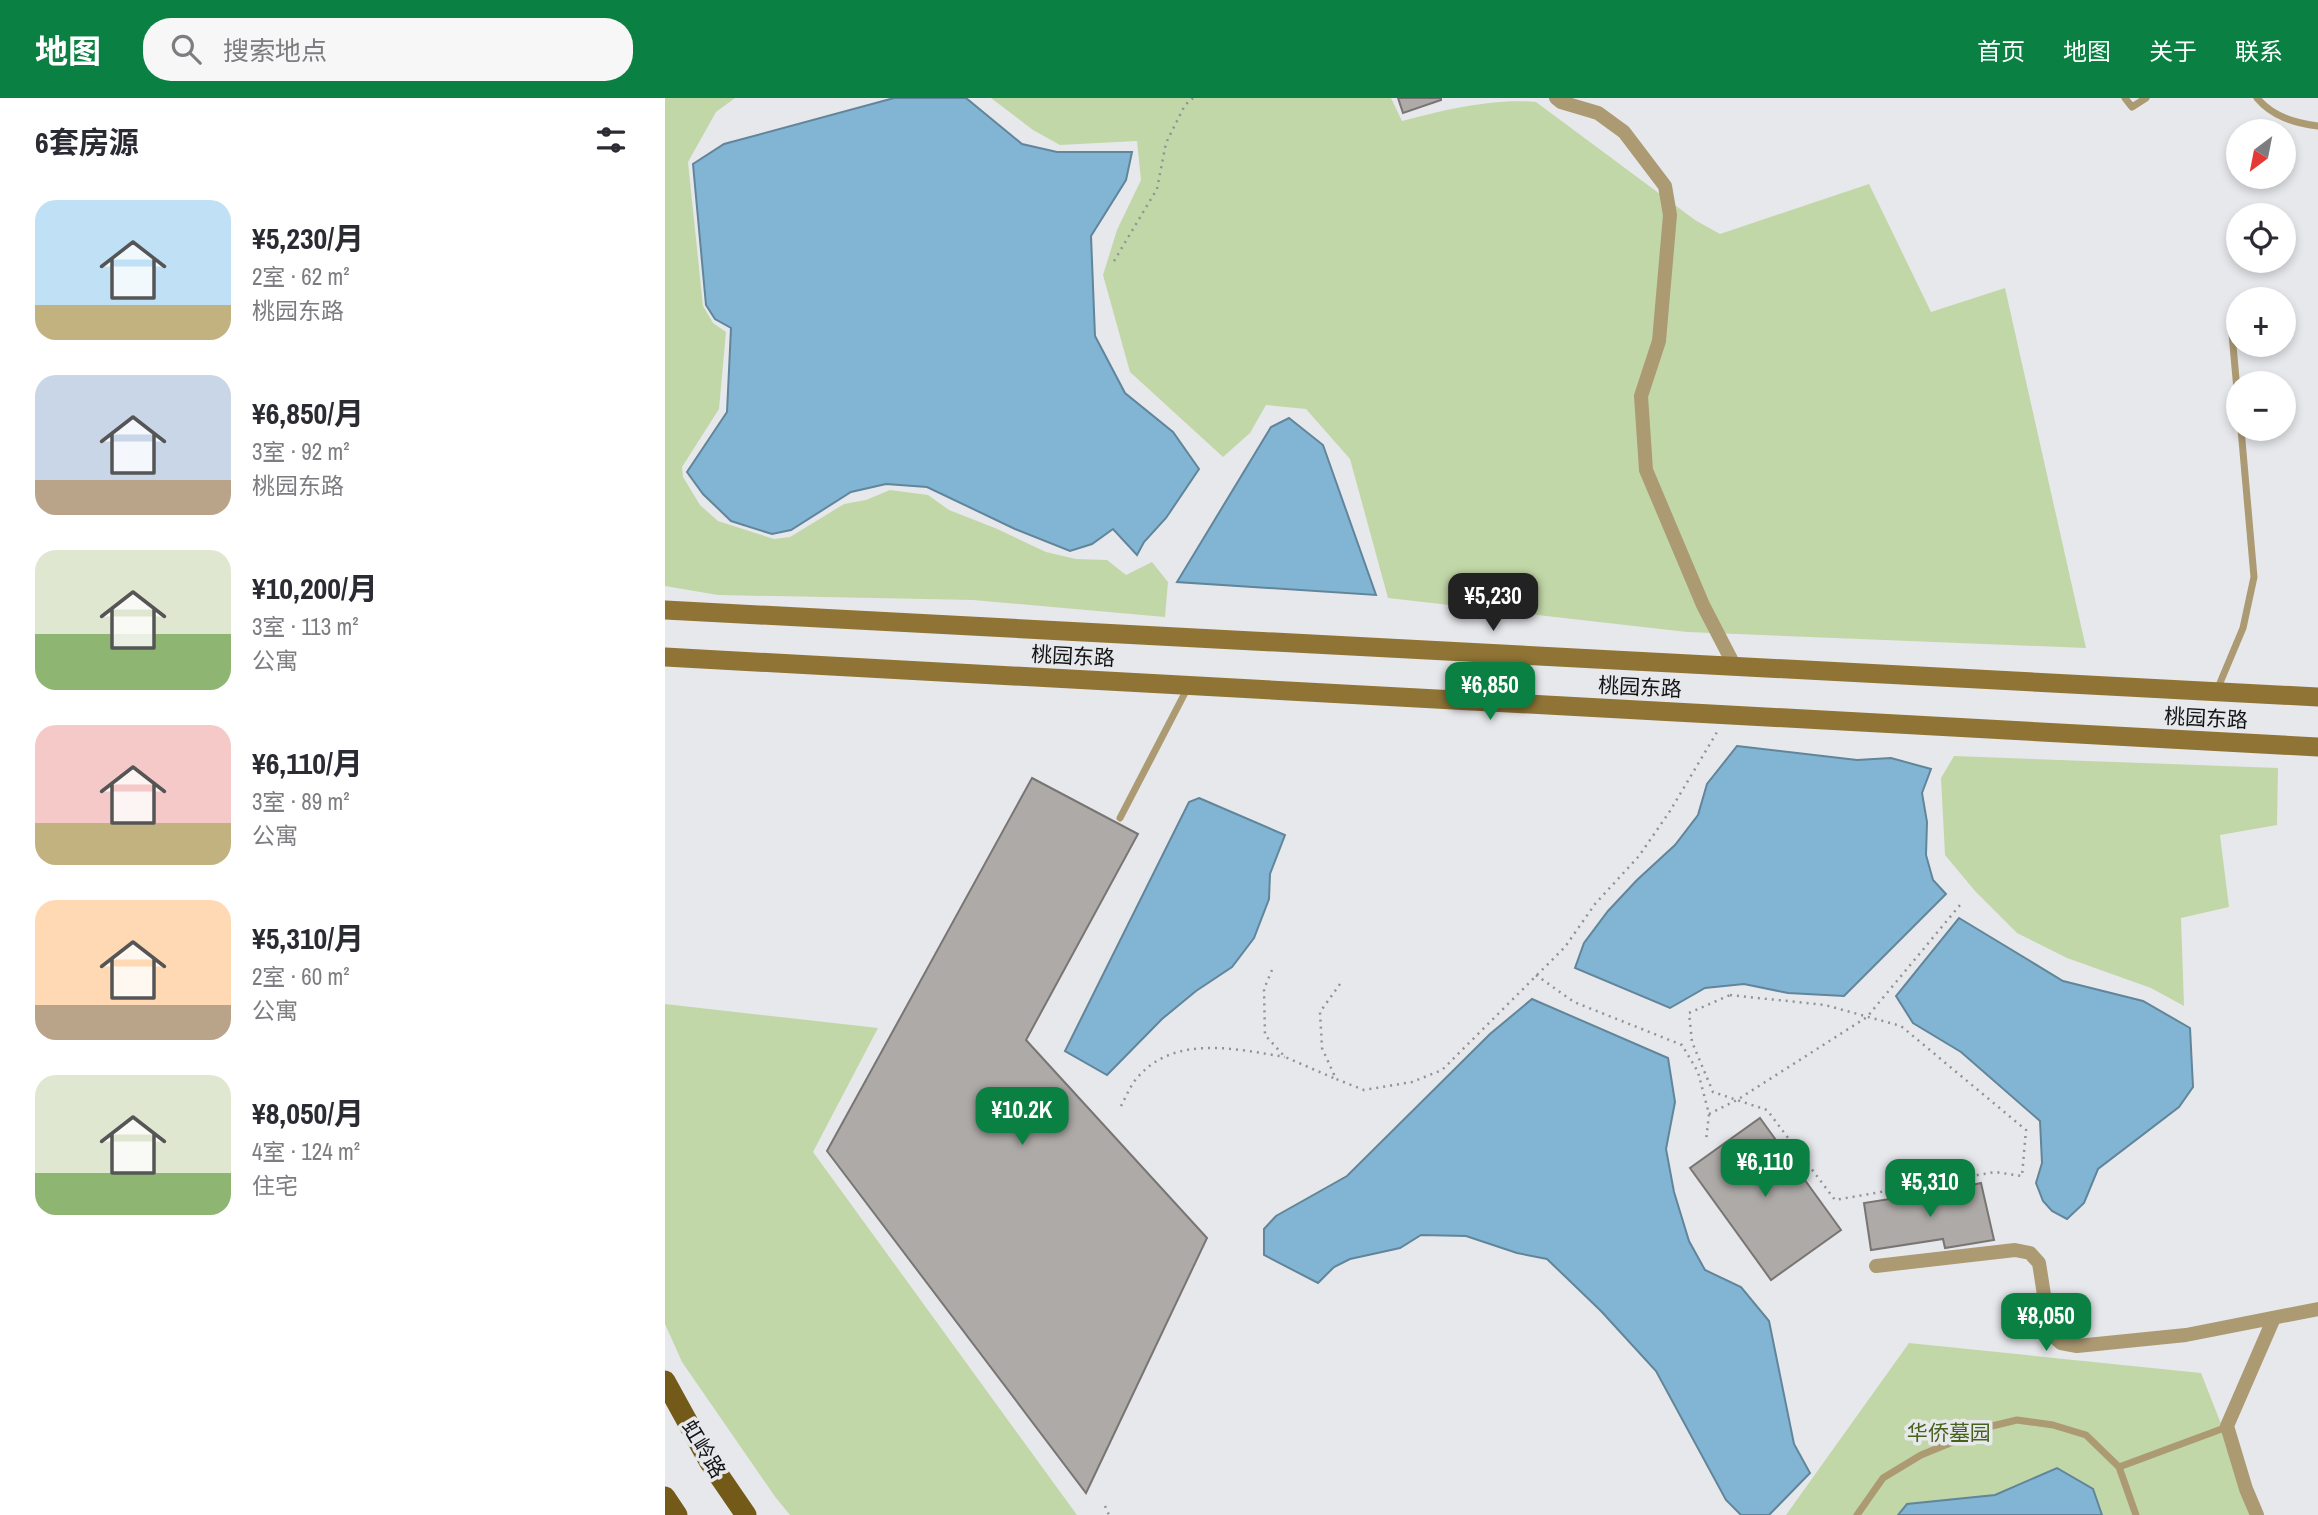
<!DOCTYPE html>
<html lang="zh">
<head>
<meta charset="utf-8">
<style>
  :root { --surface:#fff; --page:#f7f7f7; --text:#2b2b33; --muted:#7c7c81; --accent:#0b8043 }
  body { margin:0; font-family:"Archivo Narrow","Noto Sans SC",sans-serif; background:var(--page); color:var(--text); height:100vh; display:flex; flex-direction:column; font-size:26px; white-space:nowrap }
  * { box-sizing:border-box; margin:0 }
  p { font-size:23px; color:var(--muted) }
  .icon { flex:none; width:38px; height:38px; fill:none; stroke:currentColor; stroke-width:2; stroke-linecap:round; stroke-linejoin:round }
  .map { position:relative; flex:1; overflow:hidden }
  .sheet { display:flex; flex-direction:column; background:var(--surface); width:665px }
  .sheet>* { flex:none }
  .needle { width:46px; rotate:212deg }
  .controls { position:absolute; left:1561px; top:21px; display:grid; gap:14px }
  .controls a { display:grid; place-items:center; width:70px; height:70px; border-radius:50%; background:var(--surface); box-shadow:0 4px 10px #0003; font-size:35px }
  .price { position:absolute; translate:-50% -60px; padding:0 16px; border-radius:14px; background:var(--accent); color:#fff; font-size:23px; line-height:46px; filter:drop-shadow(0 2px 4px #0008) }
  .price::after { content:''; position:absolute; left:50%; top:42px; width:21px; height:16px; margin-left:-10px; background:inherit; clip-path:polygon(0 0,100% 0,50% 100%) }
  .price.active { background:#222; color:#fff }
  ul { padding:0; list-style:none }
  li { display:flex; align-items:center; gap:21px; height:175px; padding:0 35px }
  li span { display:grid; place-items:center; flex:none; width:196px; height:140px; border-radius:21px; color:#555 }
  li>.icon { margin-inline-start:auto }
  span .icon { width:84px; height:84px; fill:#fffc; stroke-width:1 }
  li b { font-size:30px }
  h2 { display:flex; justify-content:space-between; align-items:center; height:84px; padding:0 35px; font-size:30px }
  header { display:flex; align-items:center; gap:42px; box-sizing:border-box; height:98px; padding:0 35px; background:var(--accent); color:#fff }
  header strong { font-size:33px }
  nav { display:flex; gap:38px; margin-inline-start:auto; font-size:24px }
  .search { width:490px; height:63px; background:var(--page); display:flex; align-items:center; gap:18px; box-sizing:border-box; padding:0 24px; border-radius:28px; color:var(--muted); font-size:26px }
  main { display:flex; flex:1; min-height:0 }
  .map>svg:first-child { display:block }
  .green { fill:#c2d7a8 }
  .water { fill:#82b5d3; stroke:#61859a; stroke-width:2 }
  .building { fill:#aeaaa8; stroke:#797574; stroke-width:2 }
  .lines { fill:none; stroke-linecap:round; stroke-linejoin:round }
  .path { stroke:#919294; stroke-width:2.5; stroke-dasharray:2 5; stroke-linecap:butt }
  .lane { stroke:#ac9a73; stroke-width:7 }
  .street { stroke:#ac9a73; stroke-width:14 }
  .secondary { stroke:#8f7435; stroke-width:19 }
  .primary { stroke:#745a18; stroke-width:21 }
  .labels { text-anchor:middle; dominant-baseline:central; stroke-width:7; stroke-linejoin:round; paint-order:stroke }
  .street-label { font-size:21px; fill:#141415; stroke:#e7e8ec }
  .park-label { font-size:21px; fill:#47611c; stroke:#e7e8ec }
</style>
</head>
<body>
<header>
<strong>地图</strong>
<div class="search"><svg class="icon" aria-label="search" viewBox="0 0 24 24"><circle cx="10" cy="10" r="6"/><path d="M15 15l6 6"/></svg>搜索地点</div>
<nav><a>首页</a><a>地图</a><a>关于</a><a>联系</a></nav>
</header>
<main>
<section class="sheet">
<h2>6套房源<svg class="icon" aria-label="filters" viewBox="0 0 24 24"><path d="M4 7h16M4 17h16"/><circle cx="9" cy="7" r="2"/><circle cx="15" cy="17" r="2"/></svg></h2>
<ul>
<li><span style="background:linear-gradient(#bfe0f5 75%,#c2b280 0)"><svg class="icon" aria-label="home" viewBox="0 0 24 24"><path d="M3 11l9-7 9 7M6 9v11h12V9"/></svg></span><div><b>¥5,230/月</b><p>2室 · 62 m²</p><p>桃园东路</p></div></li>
<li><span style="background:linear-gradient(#c9d6e8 75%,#b9a48a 0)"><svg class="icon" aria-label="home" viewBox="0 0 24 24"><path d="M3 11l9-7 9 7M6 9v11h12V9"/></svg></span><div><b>¥6,850/月</b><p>3室 · 92 m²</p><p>桃园东路</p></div></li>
<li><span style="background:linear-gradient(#dfe7d0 60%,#8fb573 0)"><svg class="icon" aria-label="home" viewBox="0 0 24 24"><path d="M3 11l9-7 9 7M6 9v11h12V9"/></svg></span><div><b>¥10,200/月</b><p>3室 · 113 m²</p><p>公寓</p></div></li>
<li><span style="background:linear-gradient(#f6c9c9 70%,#c2b280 0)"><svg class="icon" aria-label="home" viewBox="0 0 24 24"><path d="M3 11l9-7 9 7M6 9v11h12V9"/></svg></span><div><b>¥6,110/月</b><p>3室 · 89 m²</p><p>公寓</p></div></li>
<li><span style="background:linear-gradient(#ffd9b3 75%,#b9a48a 0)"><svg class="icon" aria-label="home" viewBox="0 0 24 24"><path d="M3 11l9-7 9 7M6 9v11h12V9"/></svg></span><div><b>¥5,310/月</b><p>2室 · 60 m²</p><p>公寓</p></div></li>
<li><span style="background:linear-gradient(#dfe7d0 70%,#8fb573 0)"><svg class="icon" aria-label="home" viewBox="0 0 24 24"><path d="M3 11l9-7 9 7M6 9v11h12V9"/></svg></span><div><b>¥8,050/月</b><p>4室 · 124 m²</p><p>住宅</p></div></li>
</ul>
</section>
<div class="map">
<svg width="1653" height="1417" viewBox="0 0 1653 1417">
  <rect width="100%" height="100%" fill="#e7e8ec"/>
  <!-- green -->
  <path class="green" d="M0 0H70L51 14 23 64 38 208 48 225 61 234 54 311 17 369 18 379 35 407 53 423 109 441 125 439 179 406 201 402 225 392 263 397 284 412 330 430 381 454 411 461 442 462 461 477 487 464 503 484 500 519 308 502 53 497 0 488Z
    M326 0H726L737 23C778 12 829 0 871 4L1030 122 1055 136 1204 86 1266 214 1340 190 1421 550 1022 534 723 500 685 361 641 311 601 307 585 335 558 359 465 274 438 177 452 132 476 82 472 43 395 47 368 32Z
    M1289 658 1613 670 1612 727 1555 737 1564 809 1516 820 1519 908 1486 890 1402 860 1352 835 1310 793 1280 757 1276 680Z
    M0 906 213 930 148 1054 412 1417H125L111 1400 17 1264 0 1226Z
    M1244 1245 1536 1275 1592 1417H1121Z"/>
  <!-- water -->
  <path class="water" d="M229 0H301L357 46 392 54H467L461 82 426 138 430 238 460 295 508 334 534 371 501 420 479 444 472 457 448 431 427 446 405 453 350 431 262 389 221 386 186 394 126 432 107 436 66 423 38 396 22 374 62 314 66 230 50 221 41 207 28 66 59 46Z
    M624 320 658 347 711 497 512 484 606 329Z
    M1072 648 1192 662 1226 660 1266 671 1257 695 1262 724 1261 757 1268 782 1281 796 1179 898 1123 895 1079 886 1040 890 1005 910 910 870 919 845 943 813 972 782 1010 747 1033 717 1042 686Z
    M534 700 620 737 605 776 604 801 589 840 567 869 531 893 497 921 442 977 400 953 524 704Z
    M1294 820 1398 883 1478 903 1525 930 1528 989 1514 1009 1433 1071 1419 1105 1402 1121 1387 1113 1378 1103 1371 1085 1377 1065 1375 1023 1296 954 1248 925 1231 898Z
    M867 901 1003 960 1010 1004 1001 1051 1009 1094 1024 1143 1040 1172 1076 1189 1104 1223 1129 1346 1145 1375 1104 1417H1076L1061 1402 991 1273 936 1213 882 1161 852 1155 801 1138 756 1137 735 1150 685 1161 669 1169 653 1185 599 1157V1131L611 1118 682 1078 825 936Z
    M1392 1370 1428 1391 1437 1417H1233L1242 1406 1330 1397Z"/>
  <!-- building -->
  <path class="building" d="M733 0H776V2L738 15Z
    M367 680 473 736 361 942 542 1140 421 1395 162 1053Z
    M1095 1020 1176 1132 1106 1182 1025 1070Z
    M1316 1085 1329 1142 1280 1150 1278 1141 1206 1152 1199 1105 1257 1096V1098Z"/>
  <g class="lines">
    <!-- path -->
    <path class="path" d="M449 163 492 91 501 45 520 7 528 0
      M607 872 599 891 600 937 620 959 671 981
      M871 877 909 904 1017 947 1033 974 1044 1016 1041 1043
      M675 886 655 914 657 950 671 981 699 992 747 984 777 972 900 849 930 806 974 758 1005 713 1052 634
      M1065 897 1160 907 1236 928 1361 1032 1357 1078 1330 1074 1170 1102 1102 1012 1048 994 1027 944 1024 915Z
      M456 1008C461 999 465 988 472 980 509 936 571 951 620 959
      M1044 1016 1072 1002 1202 919 1295 807
      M440 1408 444 1417"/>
    <!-- lane -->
    <path class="lane" d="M1460 0 1467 9 1481 0
      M1592 0C1608 19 1630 25 1653 28
      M1566 225 1573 303
      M1552 592 1578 530 1589 479 1576 331
      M455 720 522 591
      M1454 1369 1562 1329
      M1192 1417 1218 1380 1256 1357 1327 1328 1352 1322 1388 1327 1421 1337 1454 1369 1471 1417"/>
    <!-- street -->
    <path class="street" d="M891 0 896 4 933 15 959 34 1000 88 1005 117 994 243 976 298 981 372 1038 507 1069 567
      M1211 1168 1350 1152 1365 1155 1374 1165 1385 1235 1396 1245 1412 1248 1521 1237 1653 1211
      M1592 1417 1581 1391 1562 1328 1609 1220"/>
    <!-- secondary -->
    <path class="secondary" d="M0 512 1653 599
      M0 559 1653 649"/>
    <!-- primary -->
    <path class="primary" d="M0 1283 44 1363 81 1417
      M0 1399 12 1417"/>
  </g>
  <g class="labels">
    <!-- street labels -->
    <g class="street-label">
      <text transform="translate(408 558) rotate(3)">桃园东路</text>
      <text transform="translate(975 589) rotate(3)">桃园东路</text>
      <text transform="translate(1541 620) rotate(3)">桃园东路</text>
      <text transform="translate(39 1351) rotate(59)">虹岭路</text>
    </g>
    <!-- park labels -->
    <g class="park-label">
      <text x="1284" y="1334">华侨墓园</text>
    </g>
  </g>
</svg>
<div class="controls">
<a><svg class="needle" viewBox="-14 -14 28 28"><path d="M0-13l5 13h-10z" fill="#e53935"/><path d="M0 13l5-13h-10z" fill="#7c7c81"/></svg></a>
<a><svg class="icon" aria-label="locate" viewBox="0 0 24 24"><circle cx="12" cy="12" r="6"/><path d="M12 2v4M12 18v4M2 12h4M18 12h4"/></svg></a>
<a>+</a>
<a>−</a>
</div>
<b class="price active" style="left:828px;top:535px">¥5,230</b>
<b class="price" style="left:825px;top:624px">¥6,850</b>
<b class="price" style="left:357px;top:1049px">¥10.2K</b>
<b class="price" style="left:1100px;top:1101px">¥6,110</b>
<b class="price" style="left:1265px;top:1121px">¥5,310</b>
<b class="price" style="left:1381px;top:1255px">¥8,050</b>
</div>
</main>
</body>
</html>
